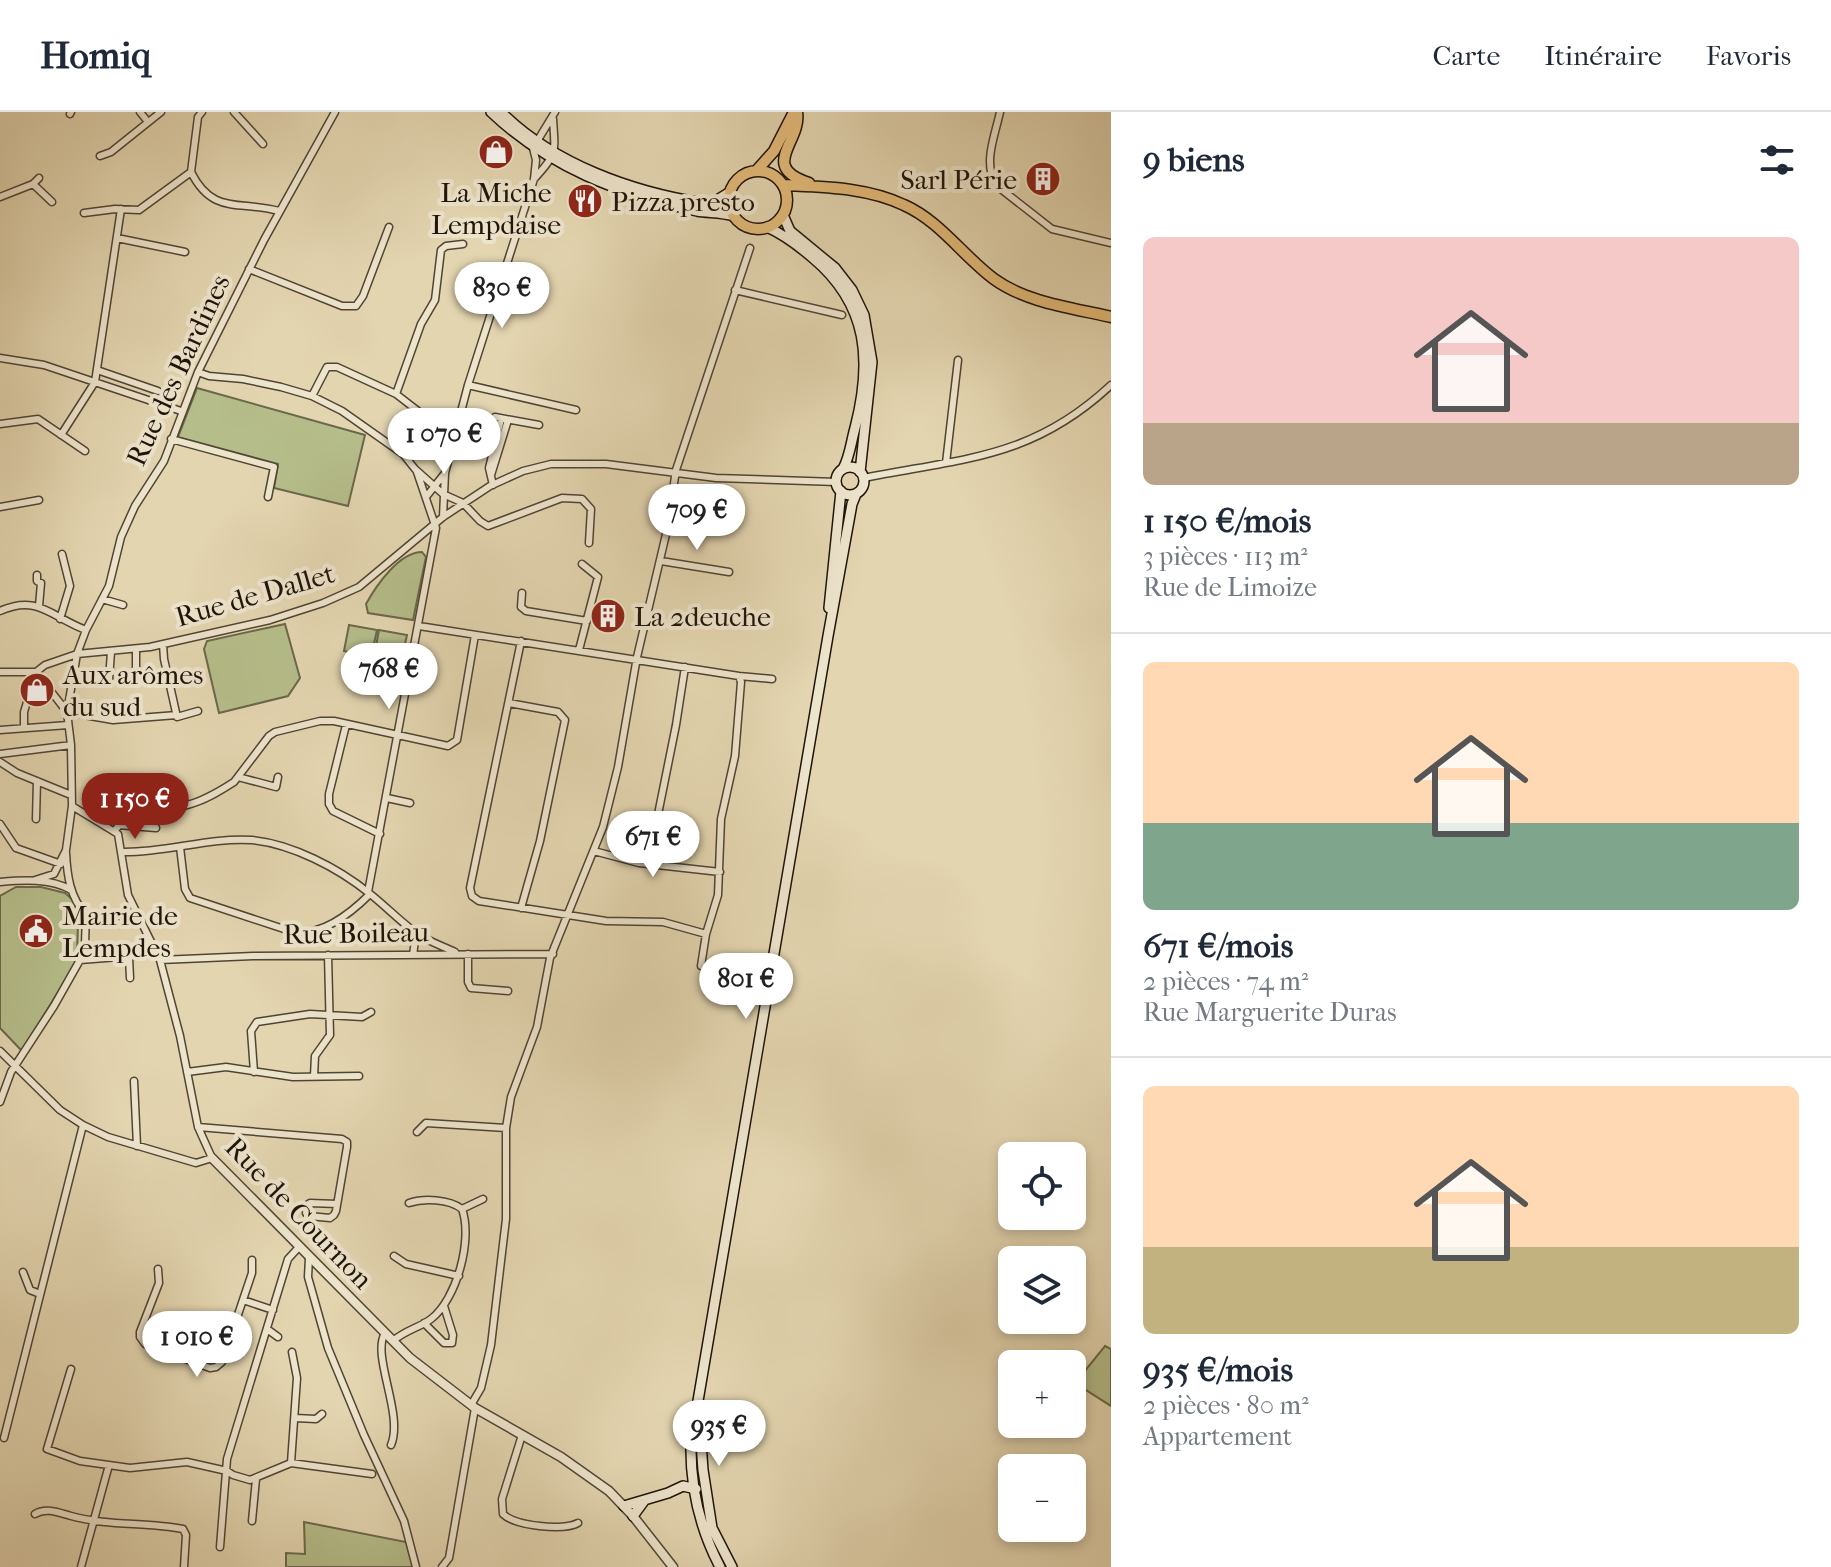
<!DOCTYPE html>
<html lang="fr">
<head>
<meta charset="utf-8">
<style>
  :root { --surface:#fff; --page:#f2f2f3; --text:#1f2937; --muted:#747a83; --line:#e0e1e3; --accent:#8f2418 }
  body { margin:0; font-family:"IM FELL French Canon",serif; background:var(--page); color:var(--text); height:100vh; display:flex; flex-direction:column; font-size:30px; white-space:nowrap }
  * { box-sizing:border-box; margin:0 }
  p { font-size:26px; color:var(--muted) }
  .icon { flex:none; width:44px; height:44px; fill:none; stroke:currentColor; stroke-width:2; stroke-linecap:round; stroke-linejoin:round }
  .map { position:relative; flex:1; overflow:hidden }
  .sheet { display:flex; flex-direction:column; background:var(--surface); width:720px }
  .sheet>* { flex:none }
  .tools { position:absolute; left:998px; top:1030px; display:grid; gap:16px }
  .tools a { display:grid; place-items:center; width:88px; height:88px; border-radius:12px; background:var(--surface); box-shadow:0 4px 12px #0003; font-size:40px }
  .price { position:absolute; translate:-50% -68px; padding:0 18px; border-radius:28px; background:#fff; color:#222; font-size:26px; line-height:52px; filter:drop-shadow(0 2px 4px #0008) }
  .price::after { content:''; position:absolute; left:50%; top:48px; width:24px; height:18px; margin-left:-12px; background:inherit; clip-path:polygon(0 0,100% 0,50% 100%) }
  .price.current { background:var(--accent); color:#fff }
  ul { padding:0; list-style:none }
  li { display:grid; align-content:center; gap:16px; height:424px; padding:0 32px }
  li+li { border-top:2px solid var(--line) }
  li span { display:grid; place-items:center; height:248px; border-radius:12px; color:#555 }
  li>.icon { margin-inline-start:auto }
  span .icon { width:144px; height:144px; fill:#fffc; stroke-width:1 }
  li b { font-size:34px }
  h2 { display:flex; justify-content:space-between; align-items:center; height:96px; padding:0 32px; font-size:34px }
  header { display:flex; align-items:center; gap:48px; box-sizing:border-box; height:112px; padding:0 40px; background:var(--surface); border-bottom:2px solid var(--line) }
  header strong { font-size:38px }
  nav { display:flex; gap:44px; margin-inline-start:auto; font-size:28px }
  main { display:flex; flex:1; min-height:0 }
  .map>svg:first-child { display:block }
  .green { fill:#b5bd8a; stroke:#6a684a; stroke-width:2 }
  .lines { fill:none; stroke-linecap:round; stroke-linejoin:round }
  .minor-casing { stroke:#504433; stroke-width:9 }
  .tertiary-casing { stroke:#504433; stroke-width:11 }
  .secondary-casing { stroke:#1f1409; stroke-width:12 }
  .primary-casing { stroke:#1f1409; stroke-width:13 }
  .minor { stroke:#ede4cc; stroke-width:6 }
  .tertiary { stroke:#ede4cc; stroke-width:8 }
  .secondary { stroke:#ede4cc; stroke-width:9 }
  .primary { stroke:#e2ba78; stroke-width:10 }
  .labels { text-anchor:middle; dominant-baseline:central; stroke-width:8; stroke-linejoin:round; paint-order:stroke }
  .poi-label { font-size:28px; fill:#1f1409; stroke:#ede4cc; text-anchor:start }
  .street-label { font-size:28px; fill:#1f1409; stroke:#ede4cc }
</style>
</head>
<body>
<header>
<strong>Homiq</strong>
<nav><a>Carte</a><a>Itinéraire</a><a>Favoris</a></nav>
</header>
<main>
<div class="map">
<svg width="1111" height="1455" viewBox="0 0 1111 1455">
  <rect width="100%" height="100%" fill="#e3d5b0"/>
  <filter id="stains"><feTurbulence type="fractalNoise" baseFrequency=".0025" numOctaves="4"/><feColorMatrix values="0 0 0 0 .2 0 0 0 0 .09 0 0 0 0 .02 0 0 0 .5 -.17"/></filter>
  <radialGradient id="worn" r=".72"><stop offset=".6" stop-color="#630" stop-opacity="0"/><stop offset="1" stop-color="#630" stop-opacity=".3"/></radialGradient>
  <!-- green -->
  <path class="green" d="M197 276 365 323 348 394 274 376 278 352 178 325Z
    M422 440 426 445 413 508 368 501 366 492C376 474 399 440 422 440Z
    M285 512 300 566 288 584 219 601 204 537 207 529Z
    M349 513 377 518 371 545 344 539Z
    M379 518 407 523 401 550 374 545Z
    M16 775H41L65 781 73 788 78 811 77 849 22 939 0 916V784Z
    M1105 1234 1111 1237V1294L1075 1271Z
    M304 1410 406 1430 413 1455H286V1441L305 1442Z"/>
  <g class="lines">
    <defs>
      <path id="minor" d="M140 0 148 10
        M202 0 198 5 191 60C213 104 240 88 279 99
        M234 0 263 32
        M1000 0C995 24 982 52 997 74L1052 117 1111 131
        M70 2 71 0
        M100 44 111 40 161 0
        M534 67C558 41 555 41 553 7
        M33 72 52 90
        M0 85 33 72 39 66
        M84 101 115 97 139 98 191 60
        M117 126 185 140
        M249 157 342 194H356L363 184 389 115
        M735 178 842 203
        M0 246 44 253 181 299
        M97 258 158 279
        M198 260 209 264 243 267 281 275 312 284 342 299 403 342 415 357 443 382 463 391 480 409 488 414 562 386 582 387 591 397 589 431
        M468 273 576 298
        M396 282 421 212 435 188 441 138 446 134 463 132
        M312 284 327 255H337L396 282 440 316 455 321
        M495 305 539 313
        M0 312 38 307 85 339
        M61 323 95 270 121 97
        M171 327 274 355 268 385
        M946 351 958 248
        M491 363 508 308
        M864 366C963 346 1032 347 1111 273
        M493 373 489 356 501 307
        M426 385 445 361
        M0 395 39 388
        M443 405 445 361 468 273 534 67 536 48 533 36 555 0
        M661 449 729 460
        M37 463V469L41 471 39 494
        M522 481 521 495 526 499 587 509
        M102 487 123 493
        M0 499C38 482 51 505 86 518
        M60 507 70 474 62 442
        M419 514 739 564 772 567
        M521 529 470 776 472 784 479 789 606 809 663 810 706 822
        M163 532 164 547 177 605 198 599
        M579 538 598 465 582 452
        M0 560H36L45 553 77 542 150 535 270 508 323 491 359 475 443 405 490 374 523 359 551 352H606L716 366 837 370
        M36 560 67 600
        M109 567 111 540
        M136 570V538
        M509 591 558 600 565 608 540 729 521 796
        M67 600 113 608 177 603
        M346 613 329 682V692L333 699 380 722
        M24 615V600L36 560
        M0 618 68 613
        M0 642 71 633
        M0 650 17 661 71 683
        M238 665 276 675 278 665
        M387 686 410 691
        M36 707 37 669
        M0 712 16 736 61 752
        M118 713 156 716
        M115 718C132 696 162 699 187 693 204 689 220 679 234 670L269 624 275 620 320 609H334L448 634 457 628 475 523
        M180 735 185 777 190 786 293 820C322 824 351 801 370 782
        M594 739 639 751 720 760
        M122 740C166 741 209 725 252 728 292 732 338 756 369 781 384 793 397 806 411 817 424 828 440 833 455 840
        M66 741C67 762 70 787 86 802L127 804 140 808
        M648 752 676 613 685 555
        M35 768 54 762 66 738 72 694 71 633 67 600 77 542 86 518 109 474 121 425 135 394 164 349 198 260 264 128 335 0
        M0 770C22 768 51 766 71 778
        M368 780 436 416 417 360
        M413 819 415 829 413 843
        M468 842V870L471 876 508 879
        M129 846 130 866
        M80 848 157 842
        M160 848 253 844 553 842
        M701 854 706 822 718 783 721 707 735 644 741 570 739 564
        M0 939 60 998 83 1013 108 1025 196 1051 212 1046 198 1015 180 924 160 848 128 783 118 722 72 694
        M187 960 226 955 293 965 359 964
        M254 960 251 919 257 910 310 902 362 905 371 900
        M314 964 315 944 330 923 328 843
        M134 969 137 1034
        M0 990 11 960 54 894 80 848 85 832 86 802
        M198 1015 342 1027 347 1030V1035L336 1099 334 1103 330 1106 309 1104 306 1101 307 1093 310 1091 337 1092
        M417 1020 426 1011 506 1016
        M462 1097 483 1087
        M394 1144 406 1152 459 1164
        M309 1146 308 1165 328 1236 364 1323 404 1409 416 1455
        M158 1157 159 1171 140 1220V1225L145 1232 210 1256 216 1255 222 1250 252 1161V1148
        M23 1160 30 1178 40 1182
        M243 1188 273 1198
        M424 1211 444 1231H452L453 1223 444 1194
        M267 1217 278 1225
        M385 1221C371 1244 404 1302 391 1333
        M393 1229C405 1218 419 1216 431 1207 457 1187 473 1127 462 1097 449 1087 424 1086 409 1091
        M71 1257 47 1337 80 1349 130 1356 187 1350 227 1359 233 1363 250 1368 291 1351 372 1362
        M471 1293 481 1276 491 1233 506 1107V1016L511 985 537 915 550 846 603 715 618 655 637 545 667 418 676 358 750 136
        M295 1306 316 1307 322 1302
        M522 1323 502 1387 503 1402C515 1414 564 1419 578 1411
        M4 1326 83 1013
        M291 1351 297 1266 292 1240
        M35 1402C46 1395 59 1401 71 1404 108 1414 146 1410 183 1417L186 1423 184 1455
        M252 1409 256 1367
        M220 1435 227 1347 288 1147 299 1135
        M81 1455 109 1353
        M442 1455 449 1446 475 1296"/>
      <path id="tertiary" d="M212 1046 410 1246 475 1296 561 1345 609 1379 633 1404 673 1455"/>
      <path id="secondary" d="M491 0C549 55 619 82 697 99 709 101 721 100 734 104
        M501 0C553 52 632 80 703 91L717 88 730 80
        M783 103 790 119 835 156 852 178 864 203 872 250 860 360
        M767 115C785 123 799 134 813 146 869 193 872 250 855 316 851 330 850 344 843 357
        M836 369a14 14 0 1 1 28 0a14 14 0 1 1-28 0Z
        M829 496 841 379
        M699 1302 703 1358 712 1416
        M624 1394 668 1381 683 1374 696 1377
        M633 1404 644 1389
        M711 1414 732 1455
        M720 1455C699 1415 690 1375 691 1330L828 524 852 392 856 382"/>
      <path id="primary" d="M797 0C802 30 758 54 809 71
        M757 58 774 39 794 0
        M729 88a29 29 0 1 1 58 0a29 29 0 1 1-58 0Z
        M783 73C823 75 866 75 904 93 940 109 963 144 994 167 1027 191 1073 196 1111 205"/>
    </defs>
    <!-- minor casing -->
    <use href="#minor" class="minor-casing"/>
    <!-- tertiary casing -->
    <use href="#tertiary" class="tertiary-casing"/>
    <!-- secondary casing -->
    <use href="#secondary" class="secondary-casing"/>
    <!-- primary casing -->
    <use href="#primary" class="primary-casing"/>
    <!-- minor -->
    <use href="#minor" class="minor"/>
    <!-- tertiary -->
    <use href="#tertiary" class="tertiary"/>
    <!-- secondary -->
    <use href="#secondary" class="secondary"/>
    <!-- primary -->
    <use href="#primary" class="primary"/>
  </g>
  <!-- icons -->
  <defs>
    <symbol id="shop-disc" viewBox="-11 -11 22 22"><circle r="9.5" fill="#8f2418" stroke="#ede4cc"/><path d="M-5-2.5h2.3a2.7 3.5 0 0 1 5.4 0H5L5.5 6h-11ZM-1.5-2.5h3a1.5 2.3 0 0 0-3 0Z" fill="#fff"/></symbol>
    <symbol id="building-disc" viewBox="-11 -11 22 22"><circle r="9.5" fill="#8f2418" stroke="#ede4cc"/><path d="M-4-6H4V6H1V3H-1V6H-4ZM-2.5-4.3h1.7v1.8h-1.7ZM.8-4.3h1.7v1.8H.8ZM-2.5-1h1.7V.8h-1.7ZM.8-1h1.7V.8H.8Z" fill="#fff"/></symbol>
    <symbol id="restaurant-disc" viewBox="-11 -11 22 22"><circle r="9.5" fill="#8f2418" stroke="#ede4cc"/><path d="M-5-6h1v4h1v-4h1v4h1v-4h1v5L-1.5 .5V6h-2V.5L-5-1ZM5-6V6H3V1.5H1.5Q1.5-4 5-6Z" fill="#fff"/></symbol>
    <symbol id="civic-disc" viewBox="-11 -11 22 22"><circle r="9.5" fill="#8f2418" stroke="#ede4cc"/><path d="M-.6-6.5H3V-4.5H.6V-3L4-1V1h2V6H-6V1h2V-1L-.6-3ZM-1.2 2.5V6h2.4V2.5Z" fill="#fff"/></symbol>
  </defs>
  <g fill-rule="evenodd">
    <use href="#shop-disc" x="476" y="20" width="40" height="40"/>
    <use href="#building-disc" x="1023" y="47" width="40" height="40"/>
    <use href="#restaurant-disc" x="565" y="69" width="40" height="40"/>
    <use href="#building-disc" x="588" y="484" width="40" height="40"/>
    <use href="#shop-disc" x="17" y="558" width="40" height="40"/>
    <use href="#civic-disc" x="16" y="799" width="40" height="40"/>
  </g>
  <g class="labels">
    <!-- poi labels -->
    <g class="poi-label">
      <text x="1017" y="67" text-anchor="end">Sarl Périe</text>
      <text x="496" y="80" text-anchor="middle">La Miche<tspan x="496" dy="32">Lempdaise</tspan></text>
      <text x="611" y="89">Pizza presto</text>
      <text x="634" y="504">La 2deuche</text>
      <text x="63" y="562">Aux arômes<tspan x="63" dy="32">du sud</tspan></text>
      <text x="62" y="803">Mairie de<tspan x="62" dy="32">Lempdes</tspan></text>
    </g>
    <!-- street labels -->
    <g class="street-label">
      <text transform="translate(178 258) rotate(-65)">Rue des Bardines</text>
      <text transform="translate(255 483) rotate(-16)">Rue de Dallet</text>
      <text transform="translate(356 821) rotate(-1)">Rue Boileau</text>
      <text transform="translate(299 1101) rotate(46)">Rue de Cournon</text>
    </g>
  </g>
  <rect width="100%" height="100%" filter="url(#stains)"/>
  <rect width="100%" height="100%" fill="url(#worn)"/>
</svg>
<div class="tools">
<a><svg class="icon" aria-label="locate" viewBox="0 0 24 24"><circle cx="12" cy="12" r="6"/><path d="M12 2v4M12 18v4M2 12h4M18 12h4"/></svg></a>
<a><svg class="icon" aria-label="layers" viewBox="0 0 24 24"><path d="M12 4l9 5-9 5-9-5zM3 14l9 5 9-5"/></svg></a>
<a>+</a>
<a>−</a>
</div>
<b class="price" style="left:502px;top:218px">830 €</b>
<b class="price" style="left:444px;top:364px">1 070 €</b>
<b class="price" style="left:697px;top:440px">709 €</b>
<b class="price" style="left:389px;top:599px">768 €</b>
<b class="price current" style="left:135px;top:729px">1 150 €</b>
<b class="price" style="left:653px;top:767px">671 €</b>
<b class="price" style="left:746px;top:909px">801 €</b>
<b class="price" style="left:197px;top:1267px">1 010 €</b>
<b class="price" style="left:719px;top:1356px">935 €</b>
</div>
<section class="sheet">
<h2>9 biens<svg class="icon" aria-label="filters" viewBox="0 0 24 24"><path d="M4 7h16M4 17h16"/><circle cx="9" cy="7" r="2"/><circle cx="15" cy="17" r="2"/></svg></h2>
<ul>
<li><span style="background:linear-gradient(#f6c9c9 75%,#b9a48a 0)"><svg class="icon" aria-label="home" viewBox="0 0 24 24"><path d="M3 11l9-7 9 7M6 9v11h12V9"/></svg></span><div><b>1 150 €/mois</b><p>3 pièces · 113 m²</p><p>Rue de Limoize</p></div></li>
<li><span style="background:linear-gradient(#ffd9b3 65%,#7fa58c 0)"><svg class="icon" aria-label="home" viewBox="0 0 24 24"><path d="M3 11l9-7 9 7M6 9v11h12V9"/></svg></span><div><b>671 €/mois</b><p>2 pièces · 74 m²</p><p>Rue Marguerite Duras</p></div></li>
<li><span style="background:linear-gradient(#ffd9b3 65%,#c2b280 0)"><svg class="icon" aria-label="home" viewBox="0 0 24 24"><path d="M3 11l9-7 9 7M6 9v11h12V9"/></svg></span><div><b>935 €/mois</b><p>2 pièces · 80 m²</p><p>Appartement</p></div></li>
</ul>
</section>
</main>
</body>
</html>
